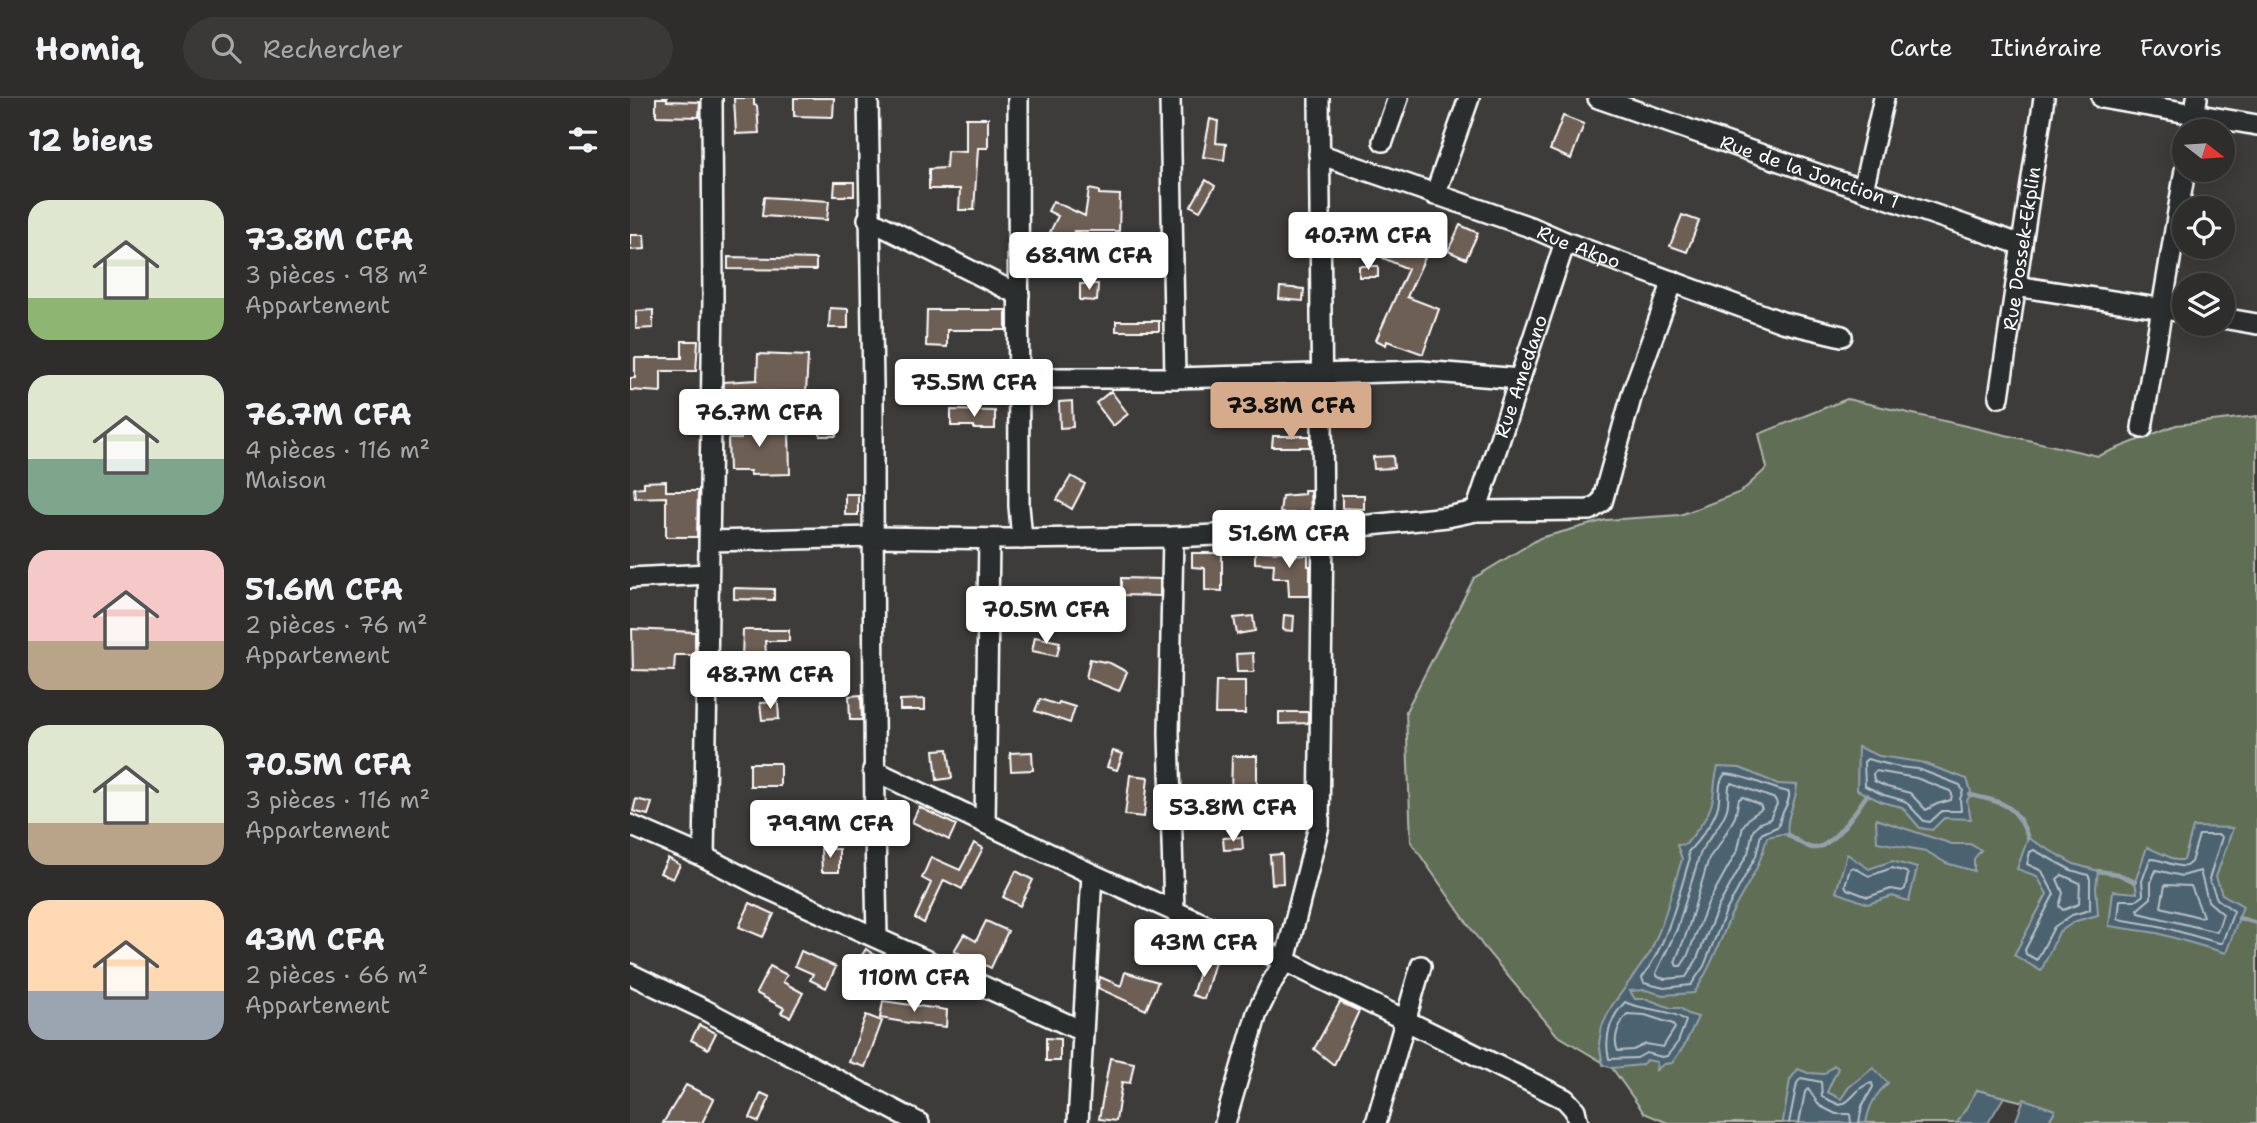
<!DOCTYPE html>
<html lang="fr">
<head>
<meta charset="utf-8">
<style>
  :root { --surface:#2e2d2c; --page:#3a3938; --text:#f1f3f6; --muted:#a7a8a9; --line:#494948; --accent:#d6ab8b }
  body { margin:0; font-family:"Shantell Sans",sans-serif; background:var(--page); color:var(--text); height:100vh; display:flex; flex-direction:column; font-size:26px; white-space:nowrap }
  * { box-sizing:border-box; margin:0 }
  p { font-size:23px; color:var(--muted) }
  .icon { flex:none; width:38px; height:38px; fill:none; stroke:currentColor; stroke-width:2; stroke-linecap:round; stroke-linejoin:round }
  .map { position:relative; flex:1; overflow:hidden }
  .side { display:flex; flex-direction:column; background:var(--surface); width:630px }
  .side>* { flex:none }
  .needle { width:46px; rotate:107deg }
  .tools { position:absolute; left:1542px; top:21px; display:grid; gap:14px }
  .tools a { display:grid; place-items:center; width:63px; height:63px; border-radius:50%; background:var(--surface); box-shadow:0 4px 18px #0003,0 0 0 2px var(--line); font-size:35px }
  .price { position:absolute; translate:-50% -60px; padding:0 16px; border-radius:7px; background:#fff; color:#222; font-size:23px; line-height:46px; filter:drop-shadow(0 2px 4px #0008) }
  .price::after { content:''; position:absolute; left:50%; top:42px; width:21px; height:16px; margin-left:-10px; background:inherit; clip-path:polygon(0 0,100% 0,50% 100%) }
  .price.active { background:var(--accent); color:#111 }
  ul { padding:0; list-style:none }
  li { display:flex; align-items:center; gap:21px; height:175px; padding:0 28px }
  li span { display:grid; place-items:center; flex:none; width:196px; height:140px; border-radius:21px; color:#555 }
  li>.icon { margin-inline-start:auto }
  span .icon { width:84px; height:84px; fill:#fffc; stroke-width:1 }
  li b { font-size:30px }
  h2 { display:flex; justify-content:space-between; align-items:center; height:84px; padding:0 28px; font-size:30px }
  header { display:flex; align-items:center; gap:42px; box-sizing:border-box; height:98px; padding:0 35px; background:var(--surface); border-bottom:2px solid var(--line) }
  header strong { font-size:33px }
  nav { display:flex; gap:38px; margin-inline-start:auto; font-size:24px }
  .search { width:490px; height:63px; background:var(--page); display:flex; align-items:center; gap:18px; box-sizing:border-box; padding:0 24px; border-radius:38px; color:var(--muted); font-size:26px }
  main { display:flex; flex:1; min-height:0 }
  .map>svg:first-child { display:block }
  .green { fill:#606e57; stroke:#b0b6ab; stroke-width:2 }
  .water { fill:#4c6270; stroke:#94a1a9; stroke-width:2 }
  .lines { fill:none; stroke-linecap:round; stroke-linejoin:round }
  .shore { stroke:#b7c0c6; stroke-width:2 }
  .stream { stroke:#94a1a9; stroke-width:4.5 }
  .building { fill:#6e5e55; stroke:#fff; stroke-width:2 }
  .minor-casing { stroke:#fff; stroke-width:24 }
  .minor { stroke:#2a2d2e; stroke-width:19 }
  .labels { text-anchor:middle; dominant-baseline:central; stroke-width:7; stroke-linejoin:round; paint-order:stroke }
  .street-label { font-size:19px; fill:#fff; stroke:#2a2d2e }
</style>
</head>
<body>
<header>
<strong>Homiq</strong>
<div class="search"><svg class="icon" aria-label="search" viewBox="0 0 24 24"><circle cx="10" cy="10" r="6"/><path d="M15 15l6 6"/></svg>Rechercher</div>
<nav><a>Carte</a><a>Itinéraire</a><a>Favoris</a></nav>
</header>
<main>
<section class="side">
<h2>12 biens<svg class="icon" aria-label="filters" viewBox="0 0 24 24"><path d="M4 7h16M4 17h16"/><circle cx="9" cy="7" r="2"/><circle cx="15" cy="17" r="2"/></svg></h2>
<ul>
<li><span style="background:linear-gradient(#dfe7d0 70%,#8fb573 0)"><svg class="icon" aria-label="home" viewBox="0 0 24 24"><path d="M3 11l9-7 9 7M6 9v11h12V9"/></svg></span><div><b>73.8M CFA</b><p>3 pièces · 98 m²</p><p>Appartement</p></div></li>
<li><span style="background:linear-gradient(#dfe7d0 60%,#7fa58c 0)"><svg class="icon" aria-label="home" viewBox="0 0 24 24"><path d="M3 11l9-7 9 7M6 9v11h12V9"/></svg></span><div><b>76.7M CFA</b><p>4 pièces · 116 m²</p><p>Maison</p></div></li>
<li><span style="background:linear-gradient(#f6c9c9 65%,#b9a48a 0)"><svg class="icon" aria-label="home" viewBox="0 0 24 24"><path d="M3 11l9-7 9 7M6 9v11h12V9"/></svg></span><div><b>51.6M CFA</b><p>2 pièces · 76 m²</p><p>Appartement</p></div></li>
<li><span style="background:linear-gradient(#dfe7d0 70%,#b9a48a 0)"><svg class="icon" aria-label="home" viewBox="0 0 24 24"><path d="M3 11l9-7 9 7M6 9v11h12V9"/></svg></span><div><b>70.5M CFA</b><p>3 pièces · 116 m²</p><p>Appartement</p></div></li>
<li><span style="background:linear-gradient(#ffd9b3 65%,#9aa5b1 0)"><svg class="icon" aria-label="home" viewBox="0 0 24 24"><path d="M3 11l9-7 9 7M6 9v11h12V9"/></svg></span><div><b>43M CFA</b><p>2 pièces · 66 m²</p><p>Appartement</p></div></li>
</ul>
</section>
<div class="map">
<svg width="1627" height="1025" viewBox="0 0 1627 1025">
  <rect width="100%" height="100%" fill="#3e3c3a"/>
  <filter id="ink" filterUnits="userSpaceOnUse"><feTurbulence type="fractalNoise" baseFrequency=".0143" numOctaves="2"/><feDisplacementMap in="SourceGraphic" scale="14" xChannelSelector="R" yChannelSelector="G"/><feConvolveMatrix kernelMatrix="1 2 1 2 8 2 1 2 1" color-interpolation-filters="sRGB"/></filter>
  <g filter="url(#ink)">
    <!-- green -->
    <path class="green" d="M1217 301 1468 358 1546 327 1627 318V1025H1418L1425 1012 1347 992 1330 1025H1038L1014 1015 982 970 927 937 853 848 781 744 776 613 844 480 910 440 976 422 1050 417 1111 394 1137 370 1129 336Z"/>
    <!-- water -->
    <path class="water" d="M1228 649 1249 658 1290 664 1337 681 1341 694 1337 703 1341 721 1314 720 1302 732 1290 730 1272 709 1252 704 1227 692Z
      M1088 669 1110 670 1148 686 1167 687C1166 707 1155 717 1158 737L1152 736 1137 739C1130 772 1115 788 1101 817 1089 845 1081 870 1064 895L1033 897 1016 892 1000 893 1005 901H1017L1041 910H1050L1058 916 1068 919 1054 948 1042 965 1034 966 1026 972 1027 964 1017 962 1011 967 982 970 973 967 969 945 972 928 981 909 1020 855 1032 826 1052 761 1047 747 1056 746C1065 735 1076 722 1081 708 1085 696 1084 681 1088 669Z
      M1246 721 1322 746H1340L1351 752 1344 761V773L1316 765 1296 753 1247 744Z
      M1563 729 1603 730 1586 779 1592 796 1613 808 1596 855 1527 835 1479 828 1483 793 1507 795 1505 784 1517 749 1546 762H1554Z
      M1398 740 1444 766 1468 773 1466 789 1468 817 1446 823 1429 834 1411 873 1384 857 1417 796 1407 778 1387 771Z
      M1217 756 1239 771 1262 763 1287 770 1279 803 1262 798 1238 806 1206 794Z
      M1204 967 1208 970 1197 994 1211 1001 1219 989 1243 970 1258 985C1245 997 1239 1008 1236 1025H1154L1153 1023 1160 982 1168 971 1178 975 1194 976Z
      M1347 992 1374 999 1358 1025H1327Z
      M1394 1001 1425 1012 1418 1025H1385Z"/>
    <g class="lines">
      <!-- shore -->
      <path class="shore" d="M1237 661 1269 669 1288 671 1330 687 1333 693 1330 701 1331 713H1312L1300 724 1294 723 1275 703 1254 697 1235 688 1234 664Z
        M1246 673 1286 680 1320 693 1322 696 1321 702 1307 706 1296 712 1280 695 1257 689 1244 683 1243 676Z
        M1095 676C1117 677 1137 690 1159 694 1161 706 1149 715 1149 728L1131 736 1126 758 1096 813 1074 868 1061 887 1034 890 1014 885 1012 880C1037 846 1047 803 1059 763L1058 754C1069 742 1084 724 1088 708 1091 697 1087 684 1095 676Z
        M1102 685 1145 701 1147 706 1140 721 1128 726 1123 733 1118 755 1088 809 1066 863 1056 879 1035 881 1028 879 1026 875 1047 831 1067 766C1070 746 1091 731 1097 711 1099 704 1098 695 1099 688Z
        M1113 699 1130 707 1132 711 1120 719 1113 728 1108 751 1078 805 1057 859 1051 868H1047L1045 864 1057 834 1079 760 1091 744 1105 719 1109 701Z
        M1569 737H1589L1592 739 1579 781 1587 801 1604 813 1592 845H1589L1529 828 1488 821 1490 802H1507L1513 797 1512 783 1520 761C1532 760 1543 770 1556 768L1561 764Z
        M1404 752 1441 772 1458 777 1460 781V812L1442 817 1424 829 1407 862 1396 856 1395 852 1424 796 1412 773 1397 766 1400 754Z
        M1223 769 1239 778 1262 770 1276 774 1278 777 1275 791 1272 793 1261 791 1238 799 1217 791 1215 787 1220 771Z
        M1526 772 1552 778 1570 773 1578 803 1593 816 1587 834 1509 815 1508 811 1521 800V784Z
        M1432 777 1450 785 1449 806 1433 812 1429 808 1433 795 1427 781Z
        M1535 787 1561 788 1573 818 1569 819 1531 809Z
        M995 904C1013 913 1039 910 1056 923L1048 944 1037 958 1032 959 1016 955 1007 960 979 961C974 939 980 920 995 904Z
        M997 916 1015 917 1043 926 1045 930 1033 949 1016 946 1003 952 988 953C982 941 989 926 997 916Z
        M1159 1025 1167 985 1171 980 1191 984 1192 999 1210 1007C1223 1004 1227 987 1242 985L1243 989 1232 1008 1229 1025
        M1169 1025 1175 994 1178 991 1190 1008 1206 1016H1220L1221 1025"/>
      <!-- stream -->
      <path class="stream" d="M1340 697C1372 704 1387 706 1398 740
        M1158 737C1165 741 1175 749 1183 750 1201 752 1228 710 1237 697
        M1468 773 1488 776 1505 784
        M1609 820 1627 825"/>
    </g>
    <!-- building -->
    <path class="building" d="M26 0H37V3L70 4 69 19 26 18Z
      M104 0H124V7L127 8 129 35 106 36Z
      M164 0H204L203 19 164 18Z
      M933 18 954 26 941 61 920 52Z
      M336 20H358V50H348L344 112H329L330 91H299V71L316 70 317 53 336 54Z
      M580 21 588 23 586 45 596 46 594 62 573 59Z
      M576 82 585 88 570 113 561 108Z
      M205 84H224V98H204Z
      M459 91 469 93V96L490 97 489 133H443L515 165 510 176 420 134 428 118 418 113 423 103 455 118Z
      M134 99 199 103 197 122 132 118Z
      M1052 117 1069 123 1057 154 1040 148Z
      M830 127 848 135 836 161 818 153Z
      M0 137H14L15 151 0 152Z
      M763 137 798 153 777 199 809 211 793 256 757 243 756 247 746 242 778 171 753 160Z
      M98 159 186 161V172L98 171Z
      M729 168H748V179H729Z
      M450 186H468L467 203 450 202Z
      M650 189 674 191 673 203 649 201Z
      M200 210 218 211V230H199Z
      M23 212V230L6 231V213Z
      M297 212H376V232H317V249L296 248Z
      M486 223H529V233H486Z
      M52 243H68L66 273H31V294L0 292V280H5V260H52Z
      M128 256 178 258 176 295 123 293V295L107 296V292H94V284L127 282Z
      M481 293 498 316 483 328 466 305Z
      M442 303 443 329 430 330 429 304Z
      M191 312 207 313 206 338H190Z
      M321 312 365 313V331H344V328H321Z
      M110 317H134V333H159L160 376 120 377V373H99L98 341H111Z
      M643 338H680V349H642Z
      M763 358 764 370 744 371 743 359Z
      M441 378 455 386 442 411 427 402Z
      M36 383V393H68L67 439H36V399L5 400 4 390 14 389V384Z
      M674 392H680L681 415H650L652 398 674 396Z
      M215 396H228V417H215Z
      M712 397H734V411L712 410Z
      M625 453 656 454V458L678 457V468H680V498H659L658 480H643L644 466 625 465Z
      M562 455H592V493L575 492V470L562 469Z
      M491 480 530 481V498L491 497Z
      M104 490 144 491V502L104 501Z
      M654 517 664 518 663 533 653 532Z
      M623 518 625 533 607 536 604 520Z
      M2 531 65 534V557H45L44 573 3 572Z
      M113 532H159V543H135L138 580 94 584 92 560 112 559Z
      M405 539 430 544 427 558 402 553Z
      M623 555 624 574H607L606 556Z
      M460 561 480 565 497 574 489 593 456 580Z
      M586 583H615V616H585Z
      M231 597 232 622H220L219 598Z
      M295 601V612H270V602Z
      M410 601 428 607 429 604 445 609 440 625 405 613Z
      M148 604 149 621 132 622 130 605Z
      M649 614H678V625L649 626Z
      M318 651 322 680 307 682 304 652Z
      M483 653 493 656 487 672 477 669Z
      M402 654 403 672 381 673 380 655Z
      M602 658H627V698L601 697Z
      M120 665H150V688H120Z
      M500 677 518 679 514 719 495 717Z
      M647 698 648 718H627V699Z
      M6 701 22 705 18 717 3 713Z
      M289 709 326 727 319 742 282 724Z
      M175 711H187V726L175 725Z
      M612 739 613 751 594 752 593 740Z
      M344 745 353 750 332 791 314 782 294 825 285 820 301 785 292 780 301 759 330 772Z
      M191 751H209V774H192Z
      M652 756 653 785 642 786 640 757Z
      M38 760 50 767 43 781 30 775Z
      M386 773 403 782 390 808 373 799Z
      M120 805 144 816 133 839 109 829Z
      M356 823 378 833 361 870 324 853 334 836 346 843Z
      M236 851 250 861 230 891 216 881Z
      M171 853 206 869 196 890 180 882 183 876 165 868Z
      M573 861 585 864 574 901 562 897Z
      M140 868 157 877 153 884 173 895 160 919 151 915 154 910 126 895Z
      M495 874 528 884 516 912 468 890 470 879 491 888Z
      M253 903 317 912 316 929 279 925 250 920Z
      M710 904 729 913 704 967 684 951Z
      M236 917 252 923 235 969 219 964Z
      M69 927 86 935 78 951 61 942Z
      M416 940 430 941V963H416Z
      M480 960 504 965 500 985 492 984 486 1023 469 1021Z
      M56 987 84 1001 72 1025H33Z
      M131 995 140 999 129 1024 120 1020Z"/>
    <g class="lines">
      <defs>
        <g id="minor">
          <path d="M238 0C239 96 242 191 243 287 243 471 243 655 247 839"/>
          <path d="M388 0 389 408 392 441"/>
          <path d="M540 0 545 280"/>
          <path id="s1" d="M968 0 1392 147"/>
          <path d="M1472 0 1627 27"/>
          <path d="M1562 33 1567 0"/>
          <path d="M753 43 768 0"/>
          <path id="s2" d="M689 56 903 130 935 144 1152 224 1212 238"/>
          <path d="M1233 92 1254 0"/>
          <path d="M805 97 839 0"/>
          <path d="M238 121 389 197"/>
          <path d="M1386 188 1554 214"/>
          <path d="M1592 220 1627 226"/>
          <path d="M388 280H545L791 273 890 281"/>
          <path id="s3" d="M1369 299 1414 0"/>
          <path d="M1512 330 1555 72"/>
          <path id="s4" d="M846 413 935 144"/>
          <path d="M543 439 539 635 544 813"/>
          <path d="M80 443 243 439 377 441 543 439 693 432 817 419 846 413 960 412 972 404 1003 293 1043 183"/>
          <path d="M0 480 78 476"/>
          <path d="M243 672 462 776 655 863 935 1001 945 1012 948 1025"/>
          <path d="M355 724 359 441"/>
          <path d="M0 727 74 759 127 786 452 933"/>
          <path d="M74 759 83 203 82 0"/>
          <path d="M0 876 73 911 289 1025"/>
          <path d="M448 1025 462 776"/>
          <path d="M595 1025 627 915 642 884 655 863 689 728 693 432 689 0"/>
          <path d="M746 1025 791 868"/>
        </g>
      </defs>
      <!-- minor casing -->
      <use href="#minor" class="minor-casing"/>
      <!-- minor -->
      <use href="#minor" class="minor"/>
    </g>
  </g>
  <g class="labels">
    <!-- street labels -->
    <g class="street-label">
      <text stroke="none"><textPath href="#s1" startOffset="224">Rue de la Jonction 1</textPath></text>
      <text stroke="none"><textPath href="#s2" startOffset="276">Rue Akpo</textPath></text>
      <text stroke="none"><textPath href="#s3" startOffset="150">Rue Dossek-Ekplin</textPath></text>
      <text stroke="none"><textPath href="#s4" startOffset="142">Rue Amedano</textPath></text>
    </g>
  </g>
</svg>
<div class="tools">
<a><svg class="needle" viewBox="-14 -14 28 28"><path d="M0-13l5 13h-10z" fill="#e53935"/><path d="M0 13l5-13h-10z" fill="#a7a8a9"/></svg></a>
<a><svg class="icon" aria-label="locate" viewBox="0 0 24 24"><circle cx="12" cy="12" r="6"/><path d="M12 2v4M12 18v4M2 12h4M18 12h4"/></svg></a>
<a><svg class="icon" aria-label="layers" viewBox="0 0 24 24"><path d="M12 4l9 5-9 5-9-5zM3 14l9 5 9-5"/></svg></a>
</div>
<b class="price" style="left:738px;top:174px">40.7M CFA</b>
<b class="price" style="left:459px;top:194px">68.9M CFA</b>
<b class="price" style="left:344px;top:321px">75.5M CFA</b>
<b class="price active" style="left:661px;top:344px">73.8M CFA</b>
<b class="price" style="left:129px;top:351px">76.7M CFA</b>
<b class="price" style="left:659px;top:472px">51.6M CFA</b>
<b class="price" style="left:416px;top:548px">70.5M CFA</b>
<b class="price" style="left:140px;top:613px">48.7M CFA</b>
<b class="price" style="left:603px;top:746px">53.8M CFA</b>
<b class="price" style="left:200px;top:762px">79.9M CFA</b>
<b class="price" style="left:574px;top:881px">43M CFA</b>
<b class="price" style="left:284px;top:916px">110M CFA</b>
</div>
</main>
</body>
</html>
